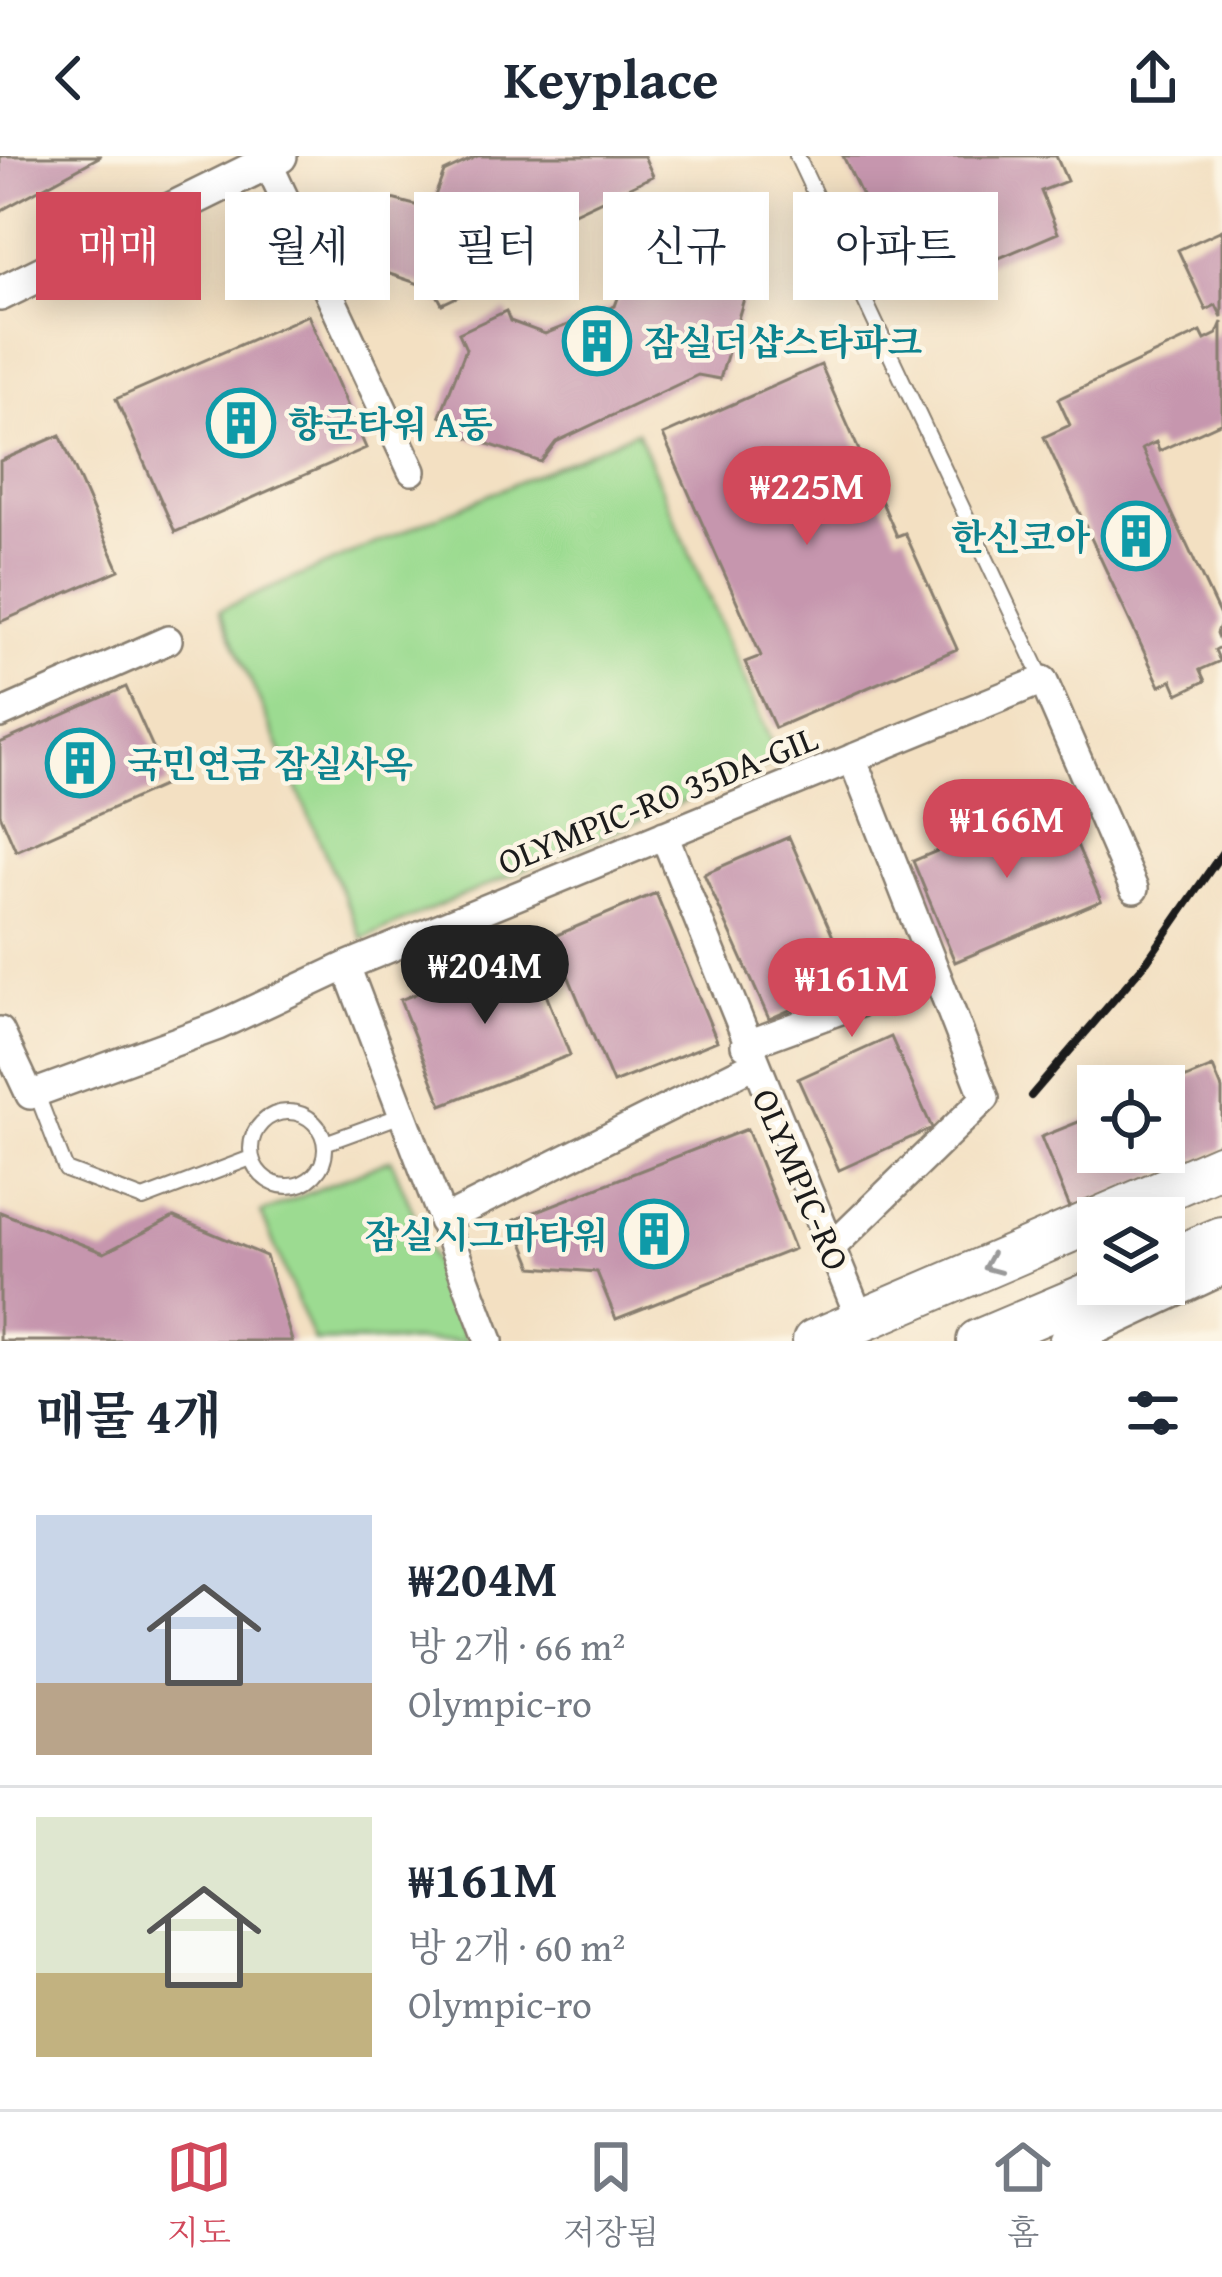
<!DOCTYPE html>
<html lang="ko">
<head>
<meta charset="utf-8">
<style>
  :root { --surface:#fff; --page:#f2f2f3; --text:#1f2937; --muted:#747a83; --line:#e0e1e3; --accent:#d1495b }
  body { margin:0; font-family:"Gentium Book Plus","Noto Serif KR",serif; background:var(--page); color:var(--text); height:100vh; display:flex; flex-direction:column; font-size:45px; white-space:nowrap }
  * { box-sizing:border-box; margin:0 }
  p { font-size:39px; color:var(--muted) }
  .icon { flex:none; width:66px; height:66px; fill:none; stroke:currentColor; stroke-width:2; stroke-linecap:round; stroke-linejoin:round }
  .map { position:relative; height:1185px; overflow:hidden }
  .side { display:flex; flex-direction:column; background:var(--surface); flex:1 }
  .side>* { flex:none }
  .guide { position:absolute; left:36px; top:36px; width:1152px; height:108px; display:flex; gap:24px }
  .buttons { position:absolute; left:1077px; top:909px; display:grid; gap:24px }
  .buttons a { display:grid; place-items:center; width:108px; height:108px; border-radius:0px; background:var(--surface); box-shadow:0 6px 30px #0003; font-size:60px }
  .price { position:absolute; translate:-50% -102px; padding:0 27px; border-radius:42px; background:var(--accent); color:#fff; font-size:39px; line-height:78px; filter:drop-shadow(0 3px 6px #0008) }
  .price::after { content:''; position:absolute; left:50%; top:72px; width:36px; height:27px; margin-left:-18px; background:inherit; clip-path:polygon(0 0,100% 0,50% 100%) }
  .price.active { background:#222; color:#fff }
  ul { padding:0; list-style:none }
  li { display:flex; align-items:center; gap:36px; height:300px; padding:0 36px }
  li+li { border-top:3px solid var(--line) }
  li span { display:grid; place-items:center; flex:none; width:336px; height:240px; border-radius:0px; color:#555 }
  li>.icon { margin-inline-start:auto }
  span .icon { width:144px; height:144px; fill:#fffc; stroke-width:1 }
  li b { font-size:51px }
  h2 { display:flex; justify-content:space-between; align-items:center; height:144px; padding:0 36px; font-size:51px }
  .chip { padding:0 42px; border-radius:0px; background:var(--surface); box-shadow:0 6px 30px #0003; font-size:42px; line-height:108px }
  .chip.active { background:var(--accent); color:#fff }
  header { display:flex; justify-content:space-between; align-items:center; height:156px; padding:0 36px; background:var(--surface); font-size:54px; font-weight:700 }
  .tabs { display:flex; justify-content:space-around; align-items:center; height:168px; border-top:3px solid var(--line); background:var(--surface); font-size:33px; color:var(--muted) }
  .tabs a { display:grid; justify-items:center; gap:6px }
  .tabs .active { color:var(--accent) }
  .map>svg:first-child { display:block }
  .green { fill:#9cdb91; stroke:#5c7c56; stroke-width:3 }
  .building { fill:#c696ae }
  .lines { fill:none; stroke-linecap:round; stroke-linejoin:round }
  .service-casing { stroke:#887e6f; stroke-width:18 }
  .minor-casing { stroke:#887e6f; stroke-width:32 }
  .tertiary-casing { stroke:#887e6f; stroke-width:38 }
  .primary-casing { stroke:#887e6f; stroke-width:46 }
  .service { stroke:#fff; stroke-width:14 }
  .minor { stroke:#fff; stroke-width:27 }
  .tertiary { stroke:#fff; stroke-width:33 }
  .primary { stroke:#fff; stroke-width:42 }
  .rail { stroke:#1c1c1c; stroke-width:8 }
  .oneway { stroke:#999 }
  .labels { text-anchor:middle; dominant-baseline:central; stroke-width:9; stroke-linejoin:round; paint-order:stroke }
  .culture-label { font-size:36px; font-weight:bold; fill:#0d838f; stroke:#fcf5e5; text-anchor:start }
  .street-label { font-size:36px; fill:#1c1c1c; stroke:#fcf5e5 }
</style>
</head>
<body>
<header><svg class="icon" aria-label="back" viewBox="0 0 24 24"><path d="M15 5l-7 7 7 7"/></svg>Keyplace<svg class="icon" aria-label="share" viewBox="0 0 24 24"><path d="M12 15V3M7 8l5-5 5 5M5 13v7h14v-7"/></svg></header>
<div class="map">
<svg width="1222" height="1185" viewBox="0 0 1222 1185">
  <rect width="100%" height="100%" fill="#fcf5e5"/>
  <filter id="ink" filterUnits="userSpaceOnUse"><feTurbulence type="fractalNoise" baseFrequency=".00833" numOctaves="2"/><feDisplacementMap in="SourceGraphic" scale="24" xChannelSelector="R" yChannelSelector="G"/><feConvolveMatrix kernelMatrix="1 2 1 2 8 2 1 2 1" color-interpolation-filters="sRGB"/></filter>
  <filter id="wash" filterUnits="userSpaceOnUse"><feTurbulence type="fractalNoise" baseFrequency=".004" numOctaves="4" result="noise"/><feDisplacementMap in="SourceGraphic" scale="48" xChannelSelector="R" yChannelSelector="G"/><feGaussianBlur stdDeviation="2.7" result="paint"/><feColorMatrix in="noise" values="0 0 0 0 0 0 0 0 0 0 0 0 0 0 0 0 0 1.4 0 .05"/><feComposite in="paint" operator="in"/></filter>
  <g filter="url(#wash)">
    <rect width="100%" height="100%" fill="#f3e0c2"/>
    <!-- green -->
    <path class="green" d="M637 275 779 605 362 783 220 454Z
      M391 1003 467 1185H314L261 1057Z"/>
    <g id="blocks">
      <!-- building -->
      <path class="building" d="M0 0H101L0 55Z
        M478 0H644L653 20 491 96 487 110 494 123 442 148 434 133 372 112 362 102 383 47 390 49 392 43 430 53 444 16Z
        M843 0H1056L1067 25 1041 35 1058 77 910 140Z
        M671 72 679 89 751 119 720 223 698 219 556 286 541 306 447 274 450 264 440 260 466 193 459 177 506 155 510 165 545 178 615 150 621 134 630 136 635 122 625 118 629 107 622 94Z
        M1222 74V161L1216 149 1206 154 1178 94Z
        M308 159 366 292 175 376 116 243Z
        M1222 166V266L1159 295 1156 286 1142 293 1222 464 1217 477 1222 490 1215 494 1220 505 1200 514 1205 525 1178 538 1172 524 1160 530 1044 281 1070 269 1058 243 1201 176 1205 184 1217 178Z
        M821 209 897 380 905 377 957 493 775 572 745 506 761 500 663 279Z
        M60 279 119 414 0 466V305Z
        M126 531 169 627 16 695 0 658V587Z
        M1058 644 1101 745 955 806 913 705Z
        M789 681 853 826 769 863 704 718Z
        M656 737 717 885 613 927 552 781Z
        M528 793 570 899 442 949 400 844Z
        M891 881 932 972 839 1014 798 923Z
        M1213 911 1222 933V993L1071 1054 1041 981 1098 958V996H1164V931Z
        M747 973 794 1093 616 1163 597 1116 533 1111 514 1064Z
        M0 1056 104 1097 174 1061 266 1100 292 1185H0Z"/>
    </g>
  </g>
  <g filter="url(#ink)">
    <use href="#blocks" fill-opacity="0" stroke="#887e6f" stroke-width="3"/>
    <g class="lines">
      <defs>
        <path id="service" d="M797 0 1043 524
          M36 936 66 1014 143 1043 251 1002
          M251 993a37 37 0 1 1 74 0a37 37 0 1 1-74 0Z
          M325 987 402 959"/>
        <path id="minor" d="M268 7 412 315
          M0 558 168 484
          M664 679 861 1165
          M346 810 489 1185
          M0 875 30 939 218 870 346 810 1043 524 1134 733
          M745 889 936 819
          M442 1065 753 909
          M833 1090 985 942 852 602"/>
        <path id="tertiary" d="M0 138 280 0
          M1066 1185 1222 1112"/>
        <path id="primary" d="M1100 1062 1222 1009
          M1164 1106 1222 1082
          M814 1185 1098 1063
          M978 1185 1113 1128"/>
      </defs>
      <!-- service casing -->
      <use href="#service" class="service-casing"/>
      <!-- minor casing -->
      <use href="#minor" class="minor-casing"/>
      <!-- tertiary casing -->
      <use href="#tertiary" class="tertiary-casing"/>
      <!-- primary casing -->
      <use href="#primary" class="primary-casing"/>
      <!-- service -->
      <use href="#service" class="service"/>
      <!-- minor -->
      <use href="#minor" class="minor"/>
      <!-- tertiary -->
      <use href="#tertiary" class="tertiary"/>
      <!-- primary -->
      <use href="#primary" class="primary"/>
      <!-- rail -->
      <path class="rail" d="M1031 940 1147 805 1222 697"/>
    </g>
    <!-- one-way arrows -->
    <defs><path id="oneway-chevron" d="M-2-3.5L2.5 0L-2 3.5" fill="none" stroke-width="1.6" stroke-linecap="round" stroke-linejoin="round" transform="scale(3)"/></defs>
    <use class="oneway" href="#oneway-chevron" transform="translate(991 1109) rotate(157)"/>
  </g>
  <!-- icons -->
  <defs>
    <symbol id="building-ring" viewBox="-11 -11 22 22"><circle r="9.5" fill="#fcf5e5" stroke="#0f9aa8" stroke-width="1.5"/><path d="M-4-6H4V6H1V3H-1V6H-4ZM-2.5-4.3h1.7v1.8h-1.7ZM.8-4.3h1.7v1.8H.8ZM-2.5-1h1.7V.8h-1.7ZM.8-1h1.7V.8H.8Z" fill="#0f9aa8"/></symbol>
  </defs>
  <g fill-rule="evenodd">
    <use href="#building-ring" x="559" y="147" width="76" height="76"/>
    <use href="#building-ring" x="203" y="229" width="76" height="76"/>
    <use href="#building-ring" x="1098" y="342" width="76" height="76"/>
    <use href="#building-ring" x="42" y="569" width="76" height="76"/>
    <use href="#building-ring" x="616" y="1040" width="76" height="76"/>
  </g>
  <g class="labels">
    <!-- culture labels -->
    <g class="culture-label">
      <text x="644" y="185">잠실더샵스타파크</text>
      <text x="288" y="267">향군타워 A동</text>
      <text x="1090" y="380" text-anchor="end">한신코아</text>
      <text x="127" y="607">국민연금 잠실사옥</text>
      <text x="608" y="1078" text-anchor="end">잠실시그마타워</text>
    </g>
    <!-- street labels -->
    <g class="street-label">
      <text transform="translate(657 643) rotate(-22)">OLYMPIC-RO 35DA-GIL</text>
      <text transform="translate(802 1023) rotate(67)">OLYMPIC-RO</text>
    </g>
  </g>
</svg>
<div class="buttons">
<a><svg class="icon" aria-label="locate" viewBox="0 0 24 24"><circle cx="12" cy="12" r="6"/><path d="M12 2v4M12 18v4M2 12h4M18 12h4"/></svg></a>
<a><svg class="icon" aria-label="layers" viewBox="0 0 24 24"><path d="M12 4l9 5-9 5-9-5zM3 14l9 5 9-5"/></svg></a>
</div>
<b class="price" style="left:807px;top:392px">₩225M</b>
<b class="price" style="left:1007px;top:725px">₩166M</b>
<b class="price active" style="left:485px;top:871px">₩204M</b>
<b class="price" style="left:852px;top:884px">₩161M</b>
<div class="guide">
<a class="chip active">매매</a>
<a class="chip">월세</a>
<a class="chip">필터</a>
<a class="chip">신규</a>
<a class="chip">아파트</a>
</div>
</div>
<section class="side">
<h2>매물 4개<svg class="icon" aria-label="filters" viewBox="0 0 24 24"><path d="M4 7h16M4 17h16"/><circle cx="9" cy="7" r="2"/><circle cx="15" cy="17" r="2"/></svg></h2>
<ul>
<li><span style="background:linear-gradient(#c9d6e8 70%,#b9a48a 0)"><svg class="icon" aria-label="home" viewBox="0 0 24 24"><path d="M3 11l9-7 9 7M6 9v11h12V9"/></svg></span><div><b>₩204M</b><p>방 2개 · 66 m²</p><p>Olympic-ro</p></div></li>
<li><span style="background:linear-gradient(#dfe7d0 65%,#c2b280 0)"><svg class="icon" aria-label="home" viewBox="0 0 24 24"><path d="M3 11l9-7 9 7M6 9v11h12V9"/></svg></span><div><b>₩161M</b><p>방 2개 · 60 m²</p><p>Olympic-ro</p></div></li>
</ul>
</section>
<nav class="tabs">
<a class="active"><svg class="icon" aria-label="map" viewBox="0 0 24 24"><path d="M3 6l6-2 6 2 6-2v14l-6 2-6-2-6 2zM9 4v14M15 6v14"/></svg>지도</a>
<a><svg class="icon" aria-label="saved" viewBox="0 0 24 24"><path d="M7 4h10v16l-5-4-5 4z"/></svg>저장됨</a>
<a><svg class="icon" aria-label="home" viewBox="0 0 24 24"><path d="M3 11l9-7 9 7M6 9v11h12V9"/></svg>홈</a>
</nav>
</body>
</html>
